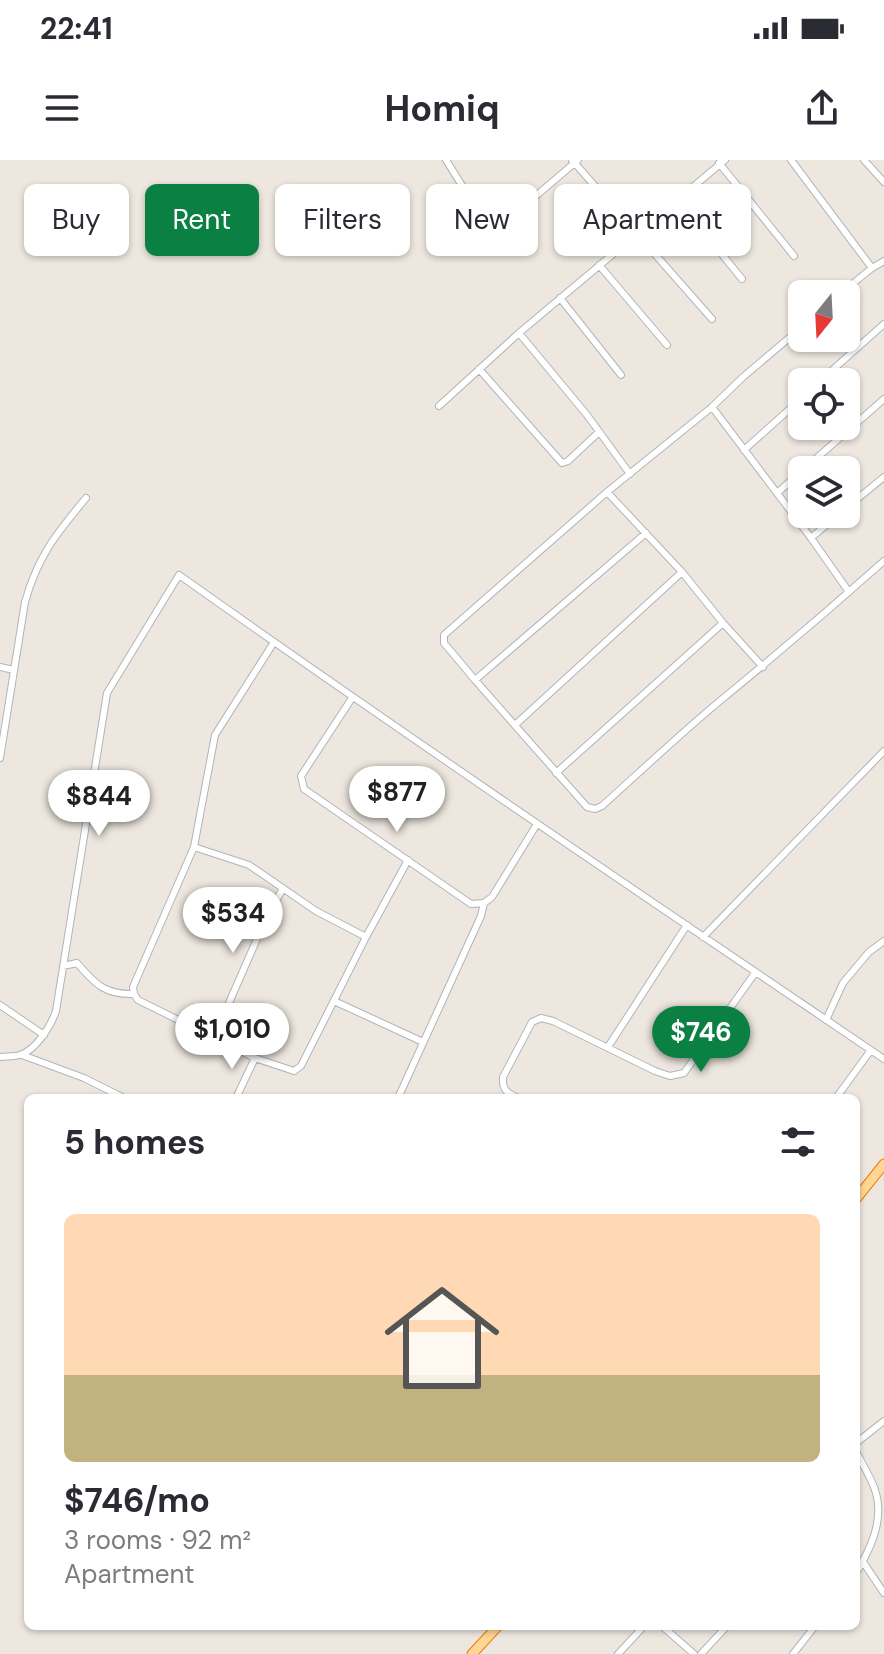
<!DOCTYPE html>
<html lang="en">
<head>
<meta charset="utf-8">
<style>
  :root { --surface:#fff; --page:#f7f7f7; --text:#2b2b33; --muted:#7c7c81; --accent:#0b8043 }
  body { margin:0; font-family:"DM Sans",sans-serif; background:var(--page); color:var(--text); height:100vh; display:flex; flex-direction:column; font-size:30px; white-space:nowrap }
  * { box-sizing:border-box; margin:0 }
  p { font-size:26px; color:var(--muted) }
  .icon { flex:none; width:44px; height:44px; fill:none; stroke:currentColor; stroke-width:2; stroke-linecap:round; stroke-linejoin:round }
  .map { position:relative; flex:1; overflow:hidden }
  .sheet { position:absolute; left:24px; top:934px; width:836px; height:536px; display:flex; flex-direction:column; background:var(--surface); border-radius:12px; box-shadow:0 2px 6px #0004 }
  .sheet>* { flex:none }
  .hud { position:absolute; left:24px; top:24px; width:836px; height:72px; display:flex; gap:16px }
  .needle { width:52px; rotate:198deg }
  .controls { position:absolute; left:788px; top:120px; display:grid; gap:16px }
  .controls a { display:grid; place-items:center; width:72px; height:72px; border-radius:12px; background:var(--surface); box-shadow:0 2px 6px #0004; font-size:40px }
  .price { position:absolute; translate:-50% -68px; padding:0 18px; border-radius:28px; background:#fff; color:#222; font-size:26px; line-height:52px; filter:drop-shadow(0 2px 4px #0008) }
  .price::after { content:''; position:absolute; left:50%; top:48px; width:24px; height:18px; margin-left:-12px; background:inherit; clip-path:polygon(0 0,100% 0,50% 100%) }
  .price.on { background:var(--accent); color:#fff }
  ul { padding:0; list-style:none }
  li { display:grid; align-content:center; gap:16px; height:424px; padding:0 40px }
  li span { display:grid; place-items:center; height:248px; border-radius:12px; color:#555 }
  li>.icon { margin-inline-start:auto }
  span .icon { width:144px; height:144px; fill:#fffc; stroke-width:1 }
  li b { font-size:34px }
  h2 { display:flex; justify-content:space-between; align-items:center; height:96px; padding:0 40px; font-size:34px }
  .pill { padding:0 28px; border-radius:12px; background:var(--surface); box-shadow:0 2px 6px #0004; font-size:28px; line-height:72px }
  .pill.on { background:var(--accent); color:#fff }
  .status { display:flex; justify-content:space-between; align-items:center; height:56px; padding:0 40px; background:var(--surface); direction:ltr }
  .status svg { height:22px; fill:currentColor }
  header { display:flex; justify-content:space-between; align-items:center; height:104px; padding:0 40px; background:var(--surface); font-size:36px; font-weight:700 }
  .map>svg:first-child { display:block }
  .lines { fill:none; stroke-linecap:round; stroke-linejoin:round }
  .minor-casing { stroke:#b0b5b8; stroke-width:8 }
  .trunk-casing { stroke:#ec7a00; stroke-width:11 }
  .minor { stroke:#fff; stroke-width:6 }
  .trunk { stroke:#ffd693; stroke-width:9 }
</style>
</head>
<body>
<div class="status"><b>22:41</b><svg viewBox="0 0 49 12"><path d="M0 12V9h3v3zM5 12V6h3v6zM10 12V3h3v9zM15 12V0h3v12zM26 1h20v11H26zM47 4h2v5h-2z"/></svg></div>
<header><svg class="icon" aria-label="menu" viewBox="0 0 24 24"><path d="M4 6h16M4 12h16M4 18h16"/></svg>Homiq<svg class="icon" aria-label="share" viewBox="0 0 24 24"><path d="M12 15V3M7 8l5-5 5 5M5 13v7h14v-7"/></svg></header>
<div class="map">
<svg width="884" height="1494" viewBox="0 0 884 1494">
  <rect width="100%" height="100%" fill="#ede7df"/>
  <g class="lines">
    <defs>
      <path id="minor" d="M446 0 483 59 493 66 503 64 578 0
        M572 0 712 159
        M791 0 872 108
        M864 0 884 22
        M719 3 794 96
        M677 39 742 119
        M599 105 667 185
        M840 134 872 108 884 101
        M560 138 621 215
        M802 167 743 217 712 247 607 332 444 475V483L475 520 587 647 595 649 602 646C641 611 680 574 721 540 776 495 830 449 884 401
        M519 173 587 255 630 314
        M479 209 562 303 568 301 599 272
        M819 222 884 164
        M439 246 519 173 725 0
        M712 247 811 378 849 432
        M744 290 802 238
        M803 310 884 239
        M607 332 682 412 723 463 763 507
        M777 333 802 311
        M846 348 884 317
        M811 378 839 354
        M274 482 215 575 194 687 249 705 316 751 366 777
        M0 507 14 510
        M475 520 646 373
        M352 538 301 616 304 629 471 744 484 743 492 737 537 664
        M515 565 682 412
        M0 598 25 442C38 396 56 374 86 338
        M556 613 723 463
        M194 687 133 827 134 834 138 840 255 898 294 911 301 906 366 777 408 700
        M703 777 884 591
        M63 806 77 803C95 824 105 835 134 834
        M334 841 423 882
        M0 845 44 875
        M826 860 843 823 869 792 884 781
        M214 877 264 763 283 728
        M608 887 687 765
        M22 895 84 918 124 938
        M0 897C6 896 14 897 20 895 36 890 51 866 56 851L107 533 179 415C412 580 648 739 884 899
        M236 938 255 898
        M398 938 481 756 484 743
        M518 938C507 933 502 930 503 917L532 862 541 858 553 861 655 911 670 916 684 913 755 813
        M836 938 871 890
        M856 1283 884 1261
        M856 1292C863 1305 872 1319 876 1333 884 1361 870 1390 856 1413
        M863 1402 884 1433
        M662 1466 694 1494
        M618 1494 644 1466
        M701 1494 727 1466
        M793 1494 815 1466"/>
      <path id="trunk" d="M856 1039 884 1004
        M472 1494 498 1466"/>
    </defs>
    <!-- minor casing -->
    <use href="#minor" class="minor-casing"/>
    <!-- trunk casing -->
    <use href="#trunk" class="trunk-casing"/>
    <!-- minor -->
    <use href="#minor" class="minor"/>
    <!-- trunk -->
    <use href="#trunk" class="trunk"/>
  </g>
</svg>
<div class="controls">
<a><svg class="needle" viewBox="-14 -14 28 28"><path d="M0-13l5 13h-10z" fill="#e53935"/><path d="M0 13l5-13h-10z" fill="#7c7c81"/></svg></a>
<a><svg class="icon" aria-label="locate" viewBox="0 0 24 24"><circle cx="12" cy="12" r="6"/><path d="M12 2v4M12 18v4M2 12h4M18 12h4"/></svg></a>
<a><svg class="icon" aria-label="layers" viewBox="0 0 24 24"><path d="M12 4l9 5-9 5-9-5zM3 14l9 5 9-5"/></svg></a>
</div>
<b class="price" style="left:397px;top:674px">$877</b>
<b class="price" style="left:99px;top:678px">$844</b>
<b class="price" style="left:233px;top:795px">$534</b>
<b class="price" style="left:232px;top:911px">$1,010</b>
<b class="price on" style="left:701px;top:914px">$746</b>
<div class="hud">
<a class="pill">Buy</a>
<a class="pill on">Rent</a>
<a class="pill">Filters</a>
<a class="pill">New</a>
<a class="pill">Apartment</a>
</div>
<section class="sheet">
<h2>5 homes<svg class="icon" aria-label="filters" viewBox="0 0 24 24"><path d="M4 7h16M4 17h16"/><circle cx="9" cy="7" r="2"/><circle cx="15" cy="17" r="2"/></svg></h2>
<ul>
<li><span style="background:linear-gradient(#ffd9b3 65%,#c2b280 0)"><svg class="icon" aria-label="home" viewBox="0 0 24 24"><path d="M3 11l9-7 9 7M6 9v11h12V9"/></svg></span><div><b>$746/mo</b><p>3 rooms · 92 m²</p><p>Apartment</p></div></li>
</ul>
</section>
</div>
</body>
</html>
